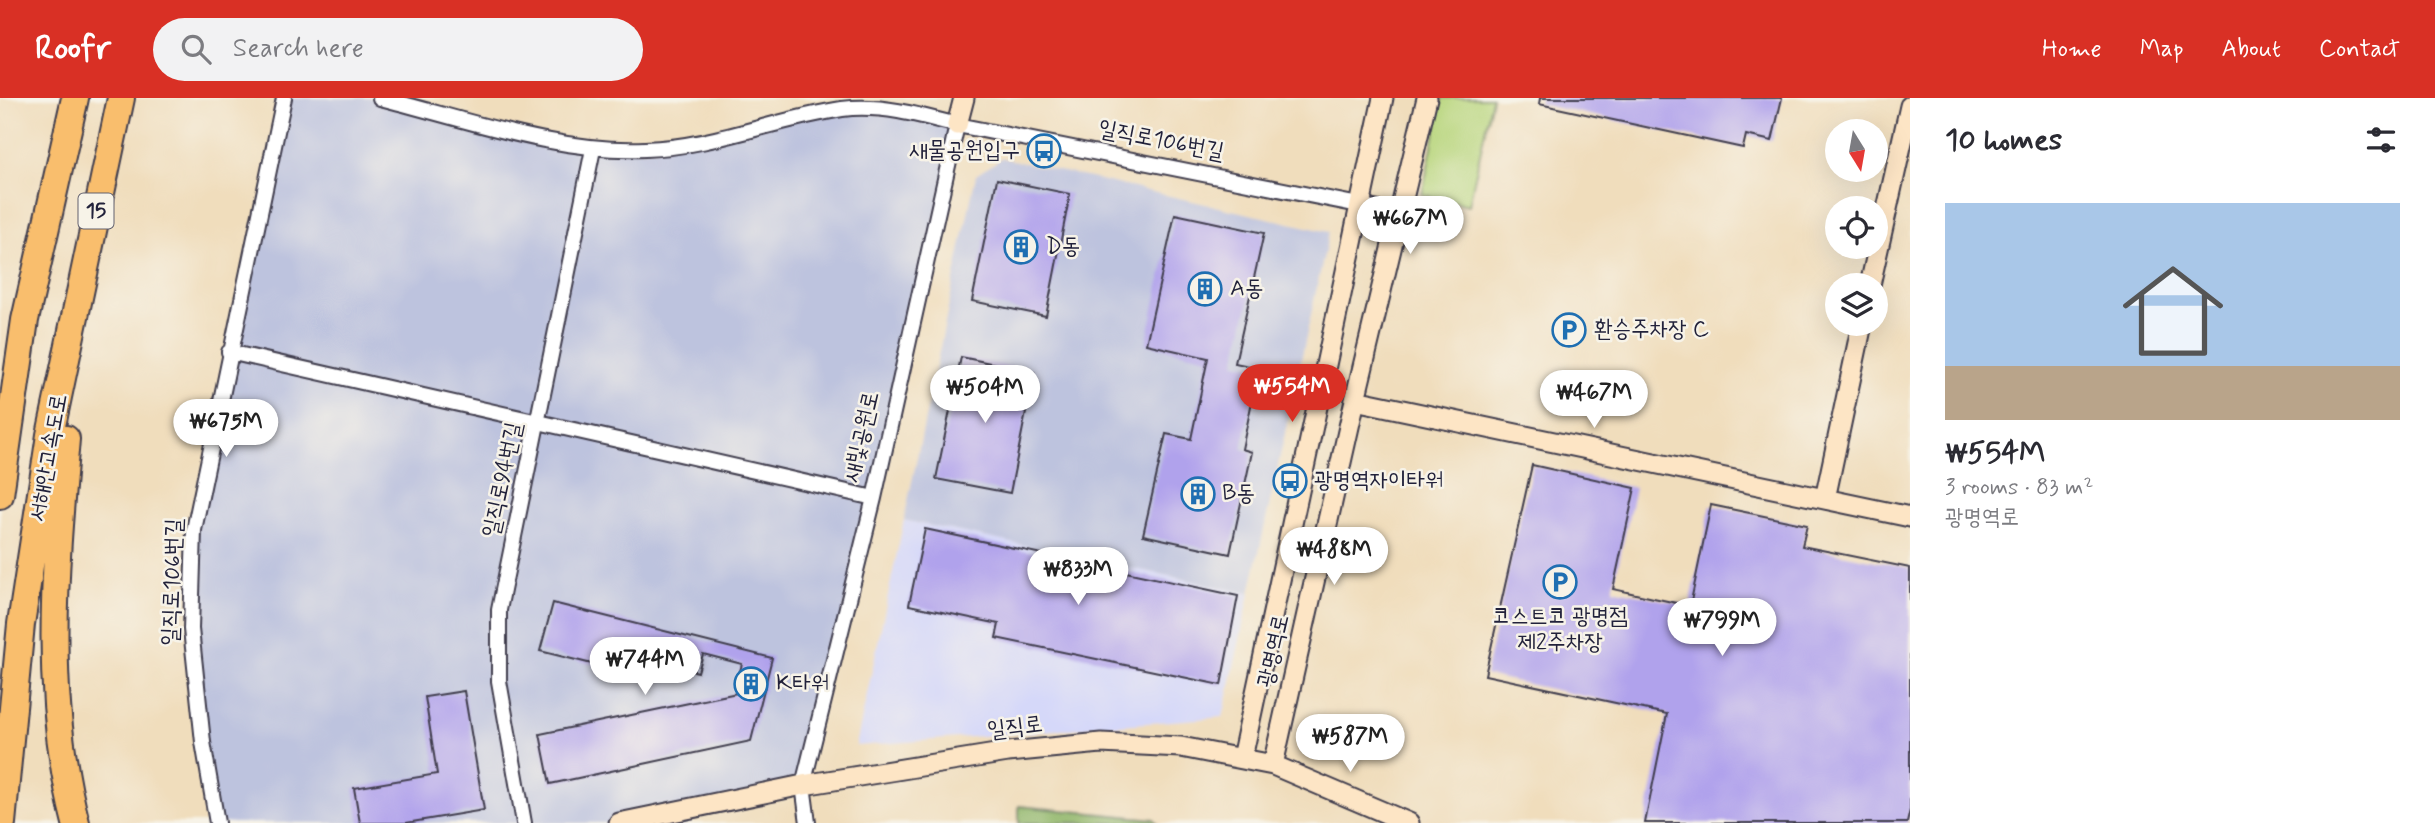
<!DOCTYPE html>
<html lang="en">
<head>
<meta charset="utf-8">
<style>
  :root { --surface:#fff; --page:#f2f2f3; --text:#2b2b33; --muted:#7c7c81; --line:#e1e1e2; --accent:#d93025 }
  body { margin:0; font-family:Mynerve,"Poor Story",sans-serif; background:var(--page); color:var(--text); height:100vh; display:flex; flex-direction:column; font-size:26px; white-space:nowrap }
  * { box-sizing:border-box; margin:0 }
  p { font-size:23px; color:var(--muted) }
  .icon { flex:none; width:38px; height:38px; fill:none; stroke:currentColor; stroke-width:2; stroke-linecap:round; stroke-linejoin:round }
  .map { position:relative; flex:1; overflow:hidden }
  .drawer { display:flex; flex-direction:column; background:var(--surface); width:525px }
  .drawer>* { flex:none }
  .needle { width:46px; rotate:169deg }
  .controls { position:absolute; left:1825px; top:21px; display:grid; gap:14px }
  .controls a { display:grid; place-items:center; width:63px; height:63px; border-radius:50%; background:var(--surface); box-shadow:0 7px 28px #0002; font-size:35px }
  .price { position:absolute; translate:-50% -60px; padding:0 16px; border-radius:24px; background:#fff; color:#222; font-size:23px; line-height:46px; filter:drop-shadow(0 2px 4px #0008) }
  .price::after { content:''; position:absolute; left:50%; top:42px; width:21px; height:16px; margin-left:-10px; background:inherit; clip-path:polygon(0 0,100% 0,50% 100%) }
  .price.active { background:var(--accent); color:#fff }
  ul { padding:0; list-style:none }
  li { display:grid; align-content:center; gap:14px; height:371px; padding:0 35px }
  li+li { border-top:2px solid var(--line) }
  li span { display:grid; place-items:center; height:217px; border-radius:0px; color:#555 }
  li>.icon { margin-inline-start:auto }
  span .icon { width:126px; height:126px; fill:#fffc; stroke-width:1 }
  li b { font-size:30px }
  h2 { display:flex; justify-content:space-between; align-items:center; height:84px; padding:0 35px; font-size:30px }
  header { display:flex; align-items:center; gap:42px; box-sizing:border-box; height:98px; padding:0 35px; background:var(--accent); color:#fff }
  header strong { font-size:33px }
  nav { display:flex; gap:38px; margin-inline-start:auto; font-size:24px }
  .search { width:490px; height:63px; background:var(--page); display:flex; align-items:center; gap:18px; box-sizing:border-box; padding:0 24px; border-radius:38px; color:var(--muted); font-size:26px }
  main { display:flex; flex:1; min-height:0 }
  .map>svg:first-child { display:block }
  .built { fill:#d5d8f9 }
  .industrial { fill:#bdc3de }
  .green { fill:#b8d67d; stroke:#6d7c5c; stroke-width:2 }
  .forest { fill:#92b76c; stroke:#5a6c54; stroke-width:2 }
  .building { fill:#b0a2ec }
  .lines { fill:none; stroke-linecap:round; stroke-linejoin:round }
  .street-casing { stroke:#413e4e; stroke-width:18 }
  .secondary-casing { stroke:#413e4e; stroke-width:23 }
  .highway-casing { stroke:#413e4e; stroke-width:30 }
  .street { stroke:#fff; stroke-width:14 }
  .secondary { stroke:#fde5c5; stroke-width:19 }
  .highway { stroke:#f9be6d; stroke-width:26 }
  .labels { text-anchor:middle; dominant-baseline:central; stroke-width:5; stroke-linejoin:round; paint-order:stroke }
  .shield { fill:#f7f3e8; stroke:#62616f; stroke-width:2 }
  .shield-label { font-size:21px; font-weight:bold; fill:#22223b }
  .street-label { font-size:23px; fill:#22223b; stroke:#f7f3e8 }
  .poi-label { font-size:23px; fill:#22223b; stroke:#f7f3e8; text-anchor:start }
</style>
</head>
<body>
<header>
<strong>Roofr</strong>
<div class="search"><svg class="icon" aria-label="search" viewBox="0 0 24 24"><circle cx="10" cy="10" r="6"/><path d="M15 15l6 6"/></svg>Search here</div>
<nav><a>Home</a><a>Map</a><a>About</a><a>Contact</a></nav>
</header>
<main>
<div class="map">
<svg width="1910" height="725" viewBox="0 0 1910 725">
  <rect width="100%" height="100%" fill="#f7f3e8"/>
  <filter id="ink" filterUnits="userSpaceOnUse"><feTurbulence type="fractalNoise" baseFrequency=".0143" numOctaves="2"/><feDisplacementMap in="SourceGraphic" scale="14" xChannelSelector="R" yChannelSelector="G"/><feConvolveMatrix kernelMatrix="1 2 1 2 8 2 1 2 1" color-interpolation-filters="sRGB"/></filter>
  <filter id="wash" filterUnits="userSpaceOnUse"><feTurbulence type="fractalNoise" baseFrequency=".00686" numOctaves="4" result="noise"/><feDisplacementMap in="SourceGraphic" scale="28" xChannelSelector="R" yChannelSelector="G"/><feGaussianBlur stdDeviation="1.57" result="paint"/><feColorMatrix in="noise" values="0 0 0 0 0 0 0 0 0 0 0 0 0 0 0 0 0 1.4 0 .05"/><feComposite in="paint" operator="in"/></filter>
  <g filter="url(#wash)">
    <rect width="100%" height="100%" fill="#f0ddbc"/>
    <!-- built -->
    <path class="built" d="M904 422 1250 495 1223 619 856 648Z"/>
    <!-- industrial -->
    <path class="industrial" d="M284 0H380L565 46 646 52 843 11 957 27 803 687 619 725H217L203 644 194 432Z
      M1002 60 1329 134 1250 495 904 422 976 77Z"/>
    <!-- green -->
    <path class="green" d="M1442 0H1492L1469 107 1422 97Z"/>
    <!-- forest -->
    <path class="forest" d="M1019 708 1154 721 1157 725H1019Z"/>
    <g id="blocks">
      <!-- building -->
      <path class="building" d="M1540 0H1782L1772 43 1746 37 1743 50 1539 6Z
        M997 81 1070 96 1046 218 972 203Z
        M1175 116 1264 135 1235 265 1259 270 1242 351 1252 354 1230 456 1143 437 1166 336 1191 341 1208 260 1146 246Z
        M961 259 1034 274 1010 395 936 381Z
        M1532 367 1635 390 1613 491 1690 508 1711 407 1807 427 1802 448 1910 470V712L1907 725H1645L1667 616 1485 577Z
        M925 431 1238 498 1221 587 996 540 999 526 909 507Z
        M553 505 772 560 751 643 550 686 540 636 761 590 737 584 742 566 703 556 698 574 641 560 636 577 540 553Z
        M464 593 484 712 406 725H360L354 690 437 676 425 599Z"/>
    </g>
  </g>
  <g filter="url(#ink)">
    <use href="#blocks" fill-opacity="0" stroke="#413e4e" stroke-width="2"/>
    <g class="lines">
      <defs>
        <path id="street" d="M380 0C465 21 558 55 645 51 712 49 776 21 842 11 881 6 920 17 957 27L1399 115
          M229 254 874 400
          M217 725 203 644 191 531 194 432 284 0
          M524 725 499 583V512L593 51
          M808 725 803 687 874 400 957 27"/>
        <path id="secondary" d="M957 27 964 0
          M1870 187 1910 8
          M1355 302 1910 419
          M1825 401 1862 226
          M1242 660 1383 0
          M1273 667 1355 302 1427 0
          M619 725 803 687 1008 654 1101 645 1181 649 1273 667 1409 725"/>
        <path id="highway" d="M66 341C55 470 43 598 76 725
          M0 397 25 222 75 0
          M2 725 21 526 50 337 121 0"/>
      </defs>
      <!-- street casing -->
      <use href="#street" class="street-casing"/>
      <!-- secondary casing -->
      <use href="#secondary" class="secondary-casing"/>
      <!-- highway casing -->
      <use href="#highway" class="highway-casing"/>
      <!-- street -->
      <use href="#street" class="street"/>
      <!-- secondary -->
      <use href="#secondary" class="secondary"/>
      <!-- highway -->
      <use href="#highway" class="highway"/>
    </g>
  </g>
  <!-- icons -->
  <defs>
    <symbol id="bus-ring" viewBox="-11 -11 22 22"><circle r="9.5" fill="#f7f3e8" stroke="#1f6fb2" stroke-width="1.5"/><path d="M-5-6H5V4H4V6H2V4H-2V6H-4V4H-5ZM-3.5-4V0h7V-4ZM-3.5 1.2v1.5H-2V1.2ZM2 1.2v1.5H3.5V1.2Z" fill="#1f6fb2"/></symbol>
    <symbol id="building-ring" viewBox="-11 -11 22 22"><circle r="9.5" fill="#f7f3e8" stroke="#1f6fb2" stroke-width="1.5"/><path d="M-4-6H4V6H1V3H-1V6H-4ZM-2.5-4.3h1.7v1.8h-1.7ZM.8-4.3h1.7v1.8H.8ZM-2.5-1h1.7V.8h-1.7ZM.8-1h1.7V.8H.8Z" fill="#1f6fb2"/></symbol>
    <symbol id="parking-ring" viewBox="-11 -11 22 22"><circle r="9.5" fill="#f7f3e8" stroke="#1f6fb2" stroke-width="1.5"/><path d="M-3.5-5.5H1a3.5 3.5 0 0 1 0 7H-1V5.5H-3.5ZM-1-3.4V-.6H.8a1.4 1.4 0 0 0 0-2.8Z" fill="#1f6fb2"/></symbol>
  </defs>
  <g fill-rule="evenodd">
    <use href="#bus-ring" x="1025" y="34" width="38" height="38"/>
    <use href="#building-ring" x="1002" y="130" width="38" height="38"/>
    <use href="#building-ring" x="1186" y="172" width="38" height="38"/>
    <use href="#parking-ring" x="1550" y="213" width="38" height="38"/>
    <use href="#bus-ring" x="1271" y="364" width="38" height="38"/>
    <use href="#building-ring" x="1179" y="377" width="38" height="38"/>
    <use href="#parking-ring" x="1541" y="465" width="38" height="38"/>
    <use href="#building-ring" x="732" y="567" width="38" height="38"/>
  </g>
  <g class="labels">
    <!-- shield labels -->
    <rect class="shield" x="78.5" y="95.5" width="35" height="35" rx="5"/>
    <g class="shield-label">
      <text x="96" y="113">15</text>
    </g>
    <!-- street labels -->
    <g class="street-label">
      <text transform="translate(1161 43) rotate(11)">일직로106번길</text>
      <text transform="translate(862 339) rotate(-77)">새빛공원로</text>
      <text transform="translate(49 360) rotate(-80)">서해안고속도로</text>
      <text transform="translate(503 382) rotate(-78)">일직로94번길</text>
      <text transform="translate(173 484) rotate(-88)">일직로106번길</text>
      <text transform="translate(1274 553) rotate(-77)">광명역로</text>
      <text transform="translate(1015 630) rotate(-7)">일직로</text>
    </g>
    <!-- poi labels -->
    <g class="poi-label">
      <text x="1020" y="53" text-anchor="end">새물공원입구</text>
      <text x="1046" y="149">D동</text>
      <text x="1230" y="191">A동</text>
      <text x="1594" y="232">환승주차장 C</text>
      <text x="1314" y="383">광명역자이타워</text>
      <text x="1222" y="396">B동</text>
      <text x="1560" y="519" text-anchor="middle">코스트코 광명점<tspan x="1560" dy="26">제2주차장</tspan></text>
      <text x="776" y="586">K타워</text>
    </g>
  </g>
</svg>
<div class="controls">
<a><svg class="needle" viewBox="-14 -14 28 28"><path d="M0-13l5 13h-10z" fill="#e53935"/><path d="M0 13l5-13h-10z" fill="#7c7c81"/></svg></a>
<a><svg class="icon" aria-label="locate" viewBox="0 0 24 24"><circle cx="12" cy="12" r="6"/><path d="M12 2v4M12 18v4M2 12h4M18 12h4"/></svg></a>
<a><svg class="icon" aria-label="layers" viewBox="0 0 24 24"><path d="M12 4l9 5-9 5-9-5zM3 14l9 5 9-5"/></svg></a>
</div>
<b class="price" style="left:1410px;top:158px">₩667M</b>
<b class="price active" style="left:1292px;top:326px">₩554M</b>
<b class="price" style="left:985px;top:327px">₩504M</b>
<b class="price" style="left:1594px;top:332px">₩467M</b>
<b class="price" style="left:226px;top:361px">₩675M</b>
<b class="price" style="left:1334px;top:489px">₩488M</b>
<b class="price" style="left:1078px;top:509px">₩833M</b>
<b class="price" style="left:1722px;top:560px">₩799M</b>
<b class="price" style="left:645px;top:599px">₩744M</b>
<b class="price" style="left:1350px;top:676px">₩587M</b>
</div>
<section class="drawer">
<h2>10 homes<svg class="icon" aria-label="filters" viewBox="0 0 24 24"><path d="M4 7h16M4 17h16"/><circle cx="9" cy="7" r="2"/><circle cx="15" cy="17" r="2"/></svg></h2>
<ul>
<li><span style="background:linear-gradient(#a9c7e8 75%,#b9a48a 0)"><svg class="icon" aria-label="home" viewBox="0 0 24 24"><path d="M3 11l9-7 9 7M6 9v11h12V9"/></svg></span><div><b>₩554M</b><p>3 rooms · 83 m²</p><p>광명역로</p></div></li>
</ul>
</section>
</main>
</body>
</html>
